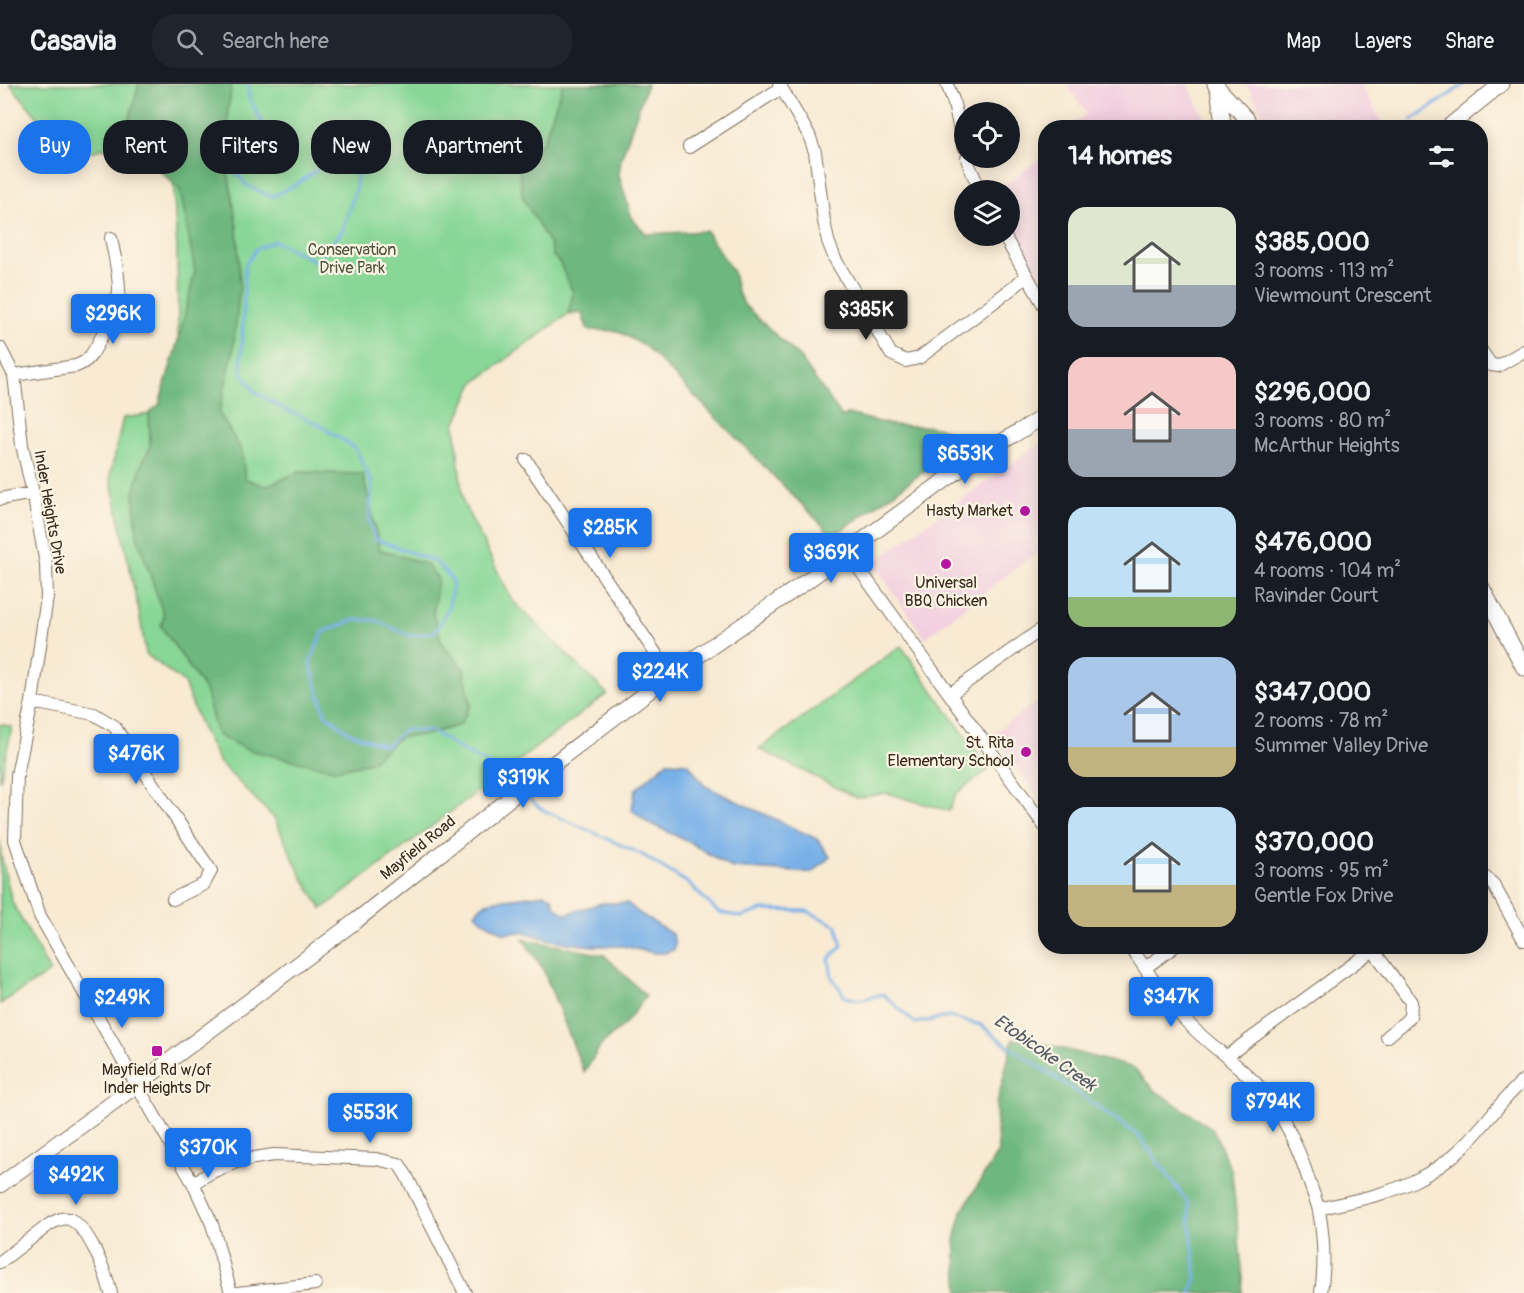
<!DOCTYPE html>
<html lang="en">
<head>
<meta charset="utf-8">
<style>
  :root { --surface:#171b24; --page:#20242c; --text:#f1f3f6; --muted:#9ea1a6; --line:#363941; --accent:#1a73e8 }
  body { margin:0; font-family:Pangolin,sans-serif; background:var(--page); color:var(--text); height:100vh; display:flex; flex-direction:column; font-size:22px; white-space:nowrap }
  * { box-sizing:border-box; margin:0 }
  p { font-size:20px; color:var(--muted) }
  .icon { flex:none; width:33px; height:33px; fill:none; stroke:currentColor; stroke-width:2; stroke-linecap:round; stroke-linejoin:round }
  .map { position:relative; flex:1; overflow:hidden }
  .panel { position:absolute; left:1038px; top:36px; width:450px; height:834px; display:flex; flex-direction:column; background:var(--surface); border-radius:24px; box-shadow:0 3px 15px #0003 }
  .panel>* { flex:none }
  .hud { position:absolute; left:18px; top:36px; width:570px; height:54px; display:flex; gap:12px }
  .buttons { position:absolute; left:954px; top:18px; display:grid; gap:12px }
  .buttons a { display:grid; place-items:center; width:66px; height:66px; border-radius:50%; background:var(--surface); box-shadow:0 3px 15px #0003; font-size:30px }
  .price { position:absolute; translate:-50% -51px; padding:0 14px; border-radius:6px; background:var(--accent); color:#fff; font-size:20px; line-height:39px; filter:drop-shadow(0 2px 3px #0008) }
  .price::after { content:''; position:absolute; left:50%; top:36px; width:18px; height:14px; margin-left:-9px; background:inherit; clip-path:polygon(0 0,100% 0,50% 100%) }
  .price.current { background:#222; color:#fff }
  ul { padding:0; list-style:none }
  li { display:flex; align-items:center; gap:18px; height:150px; padding:0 30px }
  li span { display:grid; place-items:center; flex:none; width:168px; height:120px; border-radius:18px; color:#555 }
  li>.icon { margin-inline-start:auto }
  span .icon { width:72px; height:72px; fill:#fffc; stroke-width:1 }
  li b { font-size:26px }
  h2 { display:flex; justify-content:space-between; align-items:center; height:72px; padding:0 30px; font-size:26px }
  .tag { padding:0 21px; border-radius:24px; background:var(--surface); box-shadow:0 3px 15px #0003; font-size:21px; line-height:54px }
  .tag.current { background:var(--accent); color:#fff }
  header { display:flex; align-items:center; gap:36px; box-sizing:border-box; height:84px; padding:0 30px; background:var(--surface); border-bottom:2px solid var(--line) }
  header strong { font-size:28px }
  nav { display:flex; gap:33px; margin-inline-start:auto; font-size:21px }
  .search { width:420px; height:54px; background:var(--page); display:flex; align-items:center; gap:15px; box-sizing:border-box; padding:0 21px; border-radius:24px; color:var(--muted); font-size:22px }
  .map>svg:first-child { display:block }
  .built { fill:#f2cfe0 }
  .green { fill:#88d797; stroke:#62805a; stroke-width:1.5 }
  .forest { fill:#6eb880; stroke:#54714f; stroke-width:1.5 }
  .water { fill:#78b0e8; stroke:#5a6d83; stroke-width:1.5 }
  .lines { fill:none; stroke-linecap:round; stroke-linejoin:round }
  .stream { stroke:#78b0e8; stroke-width:3 }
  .minor-casing { stroke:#7d6d5d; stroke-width:14 }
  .major-casing { stroke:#7d6d5d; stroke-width:17 }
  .minor { stroke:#fff; stroke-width:12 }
  .major { stroke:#fff; stroke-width:15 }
  .poi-dot { fill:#b5179e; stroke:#fcf5e5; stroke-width:2 }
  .labels { text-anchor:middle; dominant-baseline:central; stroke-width:4.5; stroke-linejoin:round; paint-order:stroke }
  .park-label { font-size:16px; fill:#4e553c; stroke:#fcf5e5 }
  .poi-label { font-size:16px; fill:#3b2a1e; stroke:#fcf5e5; text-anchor:end }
  .street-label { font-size:16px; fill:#3b2a1e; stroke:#fcf5e5 }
  .water-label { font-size:18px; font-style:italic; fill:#505965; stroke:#fcf5e5 }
</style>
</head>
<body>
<header>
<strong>Casavia</strong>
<div class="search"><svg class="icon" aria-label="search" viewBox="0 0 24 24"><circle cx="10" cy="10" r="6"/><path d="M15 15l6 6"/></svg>Search here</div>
<nav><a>Map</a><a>Layers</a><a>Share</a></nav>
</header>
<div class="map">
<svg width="1524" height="1209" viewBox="0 0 1524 1209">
  <rect width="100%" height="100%" fill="#fcf5e5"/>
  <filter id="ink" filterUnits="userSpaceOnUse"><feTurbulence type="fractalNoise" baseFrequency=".0167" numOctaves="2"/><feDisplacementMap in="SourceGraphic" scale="12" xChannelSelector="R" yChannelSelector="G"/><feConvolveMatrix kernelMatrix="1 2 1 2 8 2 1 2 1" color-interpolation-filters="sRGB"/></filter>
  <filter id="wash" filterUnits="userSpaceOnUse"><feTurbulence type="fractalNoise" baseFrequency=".008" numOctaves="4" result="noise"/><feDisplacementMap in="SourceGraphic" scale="24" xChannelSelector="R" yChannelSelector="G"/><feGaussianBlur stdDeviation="1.35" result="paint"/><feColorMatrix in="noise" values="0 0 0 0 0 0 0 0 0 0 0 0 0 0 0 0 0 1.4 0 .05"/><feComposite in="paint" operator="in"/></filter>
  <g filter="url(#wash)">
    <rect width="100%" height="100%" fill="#f8ead3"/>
    <!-- built -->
    <path class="built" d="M1066 0H1188L1209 43H1067L1087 30Z
      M1246 0H1361L1384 43H1270Z
      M1045 71V200L1010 136V106H998Z
      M1045 356V462L925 554 877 485 875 480 876 476Z
      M1045 612V723L993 650Z"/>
    <!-- green -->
    <path class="green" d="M10 0H632L611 66 632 135 664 168 725 186 745 222 800 274 842 333 848 330 891 341 937 343 968 356 833 452 618 225 568 230 474 299 455 340 463 418 512 516 607 610 322 825 302 793 274 734 219 678 201 643 184 599 146 570 139 528 110 392 123 334 179 326 177 166 172 76 122 60 89 68 70 73Z
      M901 562 989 685 956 710 949 727 887 709 857 714 759 665Z
      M0 640 12 643 0 697Z
      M0 756 1 771 12 818 50 888 0 920Z"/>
    <!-- forest -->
    <path class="forest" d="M139 0H232L228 27 227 81 237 142 240 201 233 268 219 329 242 367 245 395 266 402 299 388 363 390 380 466 426 480 438 495 433 530 442 560 464 585 471 621 460 641 425 651 400 653 371 678 336 686 248 666 217 651 205 606 161 542 164 532 137 452 134 409 141 382 150 363 149 329 159 321 180 250 195 187 180 106 142 69 130 66 127 45Z
      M563 0H647L621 75 619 91 632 135 646 150 706 147 733 188 737 208 745 222 800 274 842 333 848 330 891 341 937 343 968 356 833 452 646 263 618 247 588 246 581 228 568 230 573 209 560 179 553 172 550 161 523 114 517 72 543 58Z
      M523 855 604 871 646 912 625 940 602 960 584 988 542 883Z
      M1013 955 1045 960 1134 984 1153 1005 1213 1045 1232 1089 1243 1195 1242 1209H959L955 1156 962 1127 998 1068 996 1023Z"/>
    <!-- water -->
    <path class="water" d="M667 678 688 679 705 702 817 755 830 773 812 789 732 784 689 758 647 738 632 726 635 706Z
      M545 810 552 813 555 822 565 830 602 819H627L639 829 672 850 675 859 674 866 664 869H654L622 862H593L575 860 551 856 523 848 504 849 483 837 475 829 480 823 490 817Z"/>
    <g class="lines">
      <!-- stream -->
      <path class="stream" d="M248 0 249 14 265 44 256 62 237 61 232 83 246 101 272 113 300 98 317 86 325 73 344 56 356 57 360 73 355 107 342 147 317 178 274 157 256 165 245 182 241 287 255 308 284 325 316 339 355 364 372 399 369 437 375 455 436 478 453 497 449 523 435 548 410 552 375 536H354L323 548 310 579 325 630 350 649 386 662 404 646 432 647 463 667 501 687 517 703
        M1412 36 1465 0
        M524 710 541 725 641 770 688 799 718 828 741 833 762 826 807 827 837 842 842 862 829 875 832 893 845 913 860 916 883 910 915 939 949 933 981 941 1005 960 1068 1002 1139 1052 1188 1119 1196 1193 1191 1209"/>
    </g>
  </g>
  <g filter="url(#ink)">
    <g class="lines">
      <defs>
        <path id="minor" d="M779 0 809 51 815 68 824 137 828 157 835 175 891 270 906 277 919 274 1014 203 1026 192
          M947 0 953 16 964 63
          M689 63 781 4
          M967 74 969 81 980 106
          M1004 152 1046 225
          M0 264 14 291 22 361 33 409 46 480 47 513 32 618 17 691 15 756 40 832 193 1099 212 1140 231 1209
          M1480 265 1491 281 1498 282 1524 267
          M14 291 76 282C82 280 87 277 91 271 98 262 119 217 119 206 119 188 114 171 111 154
          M526 376 670 591
          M0 415 33 409
          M847 468 1046 744
          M950 610 1046 542
          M32 618 94 630 114 642 211 787 204 800 173 815
          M1480 793 1486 794 1493 800 1524 856
          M1130 862C1147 887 1164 914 1185 936 1209 962 1240 980 1263 1007 1286 1033 1300 1068 1310 1100 1313 1109 1317 1118 1319 1127 1324 1154 1325 1182 1321 1209
          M1373 866 1411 918 1410 932 1407 936 1387 953
          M1145 884 1175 862
          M1227 972 1378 862
          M193 1099 212 1088 236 1078 254 1074 274 1071 376 1075 399 1080 406 1091 465 1209
          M1319 1125C1349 1117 1383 1112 1412 1098 1431 1089 1450 1076 1465 1061 1486 1040 1501 1016 1524 996
          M0 1178 50 1140C56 1137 62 1133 69 1135 89 1142 106 1190 111 1209
          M237 1209 315 1200"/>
        <path id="major" d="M1215 0 1218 4 1246 34 1252 44
          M1218 4 1223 39 1226 44
          M1447 44 1501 0
          M1480 500 1524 584
          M0 1101 137 1001 357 836 548 684 670 591 807 497 974 375 1046 331"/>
      </defs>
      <!-- minor casing -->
      <use href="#minor" class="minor-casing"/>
      <!-- major casing -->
      <use href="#major" class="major-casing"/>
      <!-- minor -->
      <use href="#minor" class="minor"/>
      <!-- major -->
      <use href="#major" class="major"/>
    </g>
  </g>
  <!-- markers -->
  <g class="poi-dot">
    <circle cx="1025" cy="427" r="6"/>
    <circle cx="946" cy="480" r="6"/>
    <circle cx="1026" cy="668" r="6"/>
    <rect x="151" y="961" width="12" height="12" rx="3"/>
  </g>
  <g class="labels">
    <!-- park labels -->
    <g class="park-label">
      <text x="352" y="166">Conservation<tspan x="352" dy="18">Drive Park</tspan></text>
    </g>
    <!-- poi labels -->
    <g class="poi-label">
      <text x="1013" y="427">Hasty Market</text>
      <text x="946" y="499" text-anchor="middle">Universal<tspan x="946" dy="18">BBQ Chicken</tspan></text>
      <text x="1014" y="659">St. Rita<tspan x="1014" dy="18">Elementary School</tspan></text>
      <text x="157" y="986" text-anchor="middle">Mayfield Rd w/of<tspan x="157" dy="18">Inder Heights Dr</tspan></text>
    </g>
    <!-- street labels -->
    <g class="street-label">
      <text transform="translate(50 428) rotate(80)">Inder Heights Drive</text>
      <text transform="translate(418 764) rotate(-39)">Mayfield Road</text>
    </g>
    <!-- water labels -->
    <g class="water-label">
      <text transform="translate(1045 969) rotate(35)">Etobicoke Creek</text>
    </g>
  </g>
</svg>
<div class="buttons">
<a><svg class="icon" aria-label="locate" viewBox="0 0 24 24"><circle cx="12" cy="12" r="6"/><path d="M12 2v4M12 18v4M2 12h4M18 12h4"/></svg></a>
<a><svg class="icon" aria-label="layers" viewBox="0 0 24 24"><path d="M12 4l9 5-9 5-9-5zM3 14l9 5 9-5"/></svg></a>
</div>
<b class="price current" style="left:866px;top:257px">$385K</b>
<b class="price" style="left:113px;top:261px">$296K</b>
<b class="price" style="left:965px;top:401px">$653K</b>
<b class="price" style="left:610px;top:475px">$285K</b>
<b class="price" style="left:831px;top:500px">$369K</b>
<b class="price" style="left:660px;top:619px">$224K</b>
<b class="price" style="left:136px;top:701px">$476K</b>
<b class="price" style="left:523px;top:725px">$319K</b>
<b class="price" style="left:1171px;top:944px">$347K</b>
<b class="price" style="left:122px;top:945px">$249K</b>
<b class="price" style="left:1273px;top:1049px">$794K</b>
<b class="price" style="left:370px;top:1060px">$553K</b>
<b class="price" style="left:208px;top:1095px">$370K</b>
<b class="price" style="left:76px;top:1122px">$492K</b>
<div class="hud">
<a class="tag current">Buy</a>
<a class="tag">Rent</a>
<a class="tag">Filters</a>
<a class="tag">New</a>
<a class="tag">Apartment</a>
</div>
<section class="panel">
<h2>14 homes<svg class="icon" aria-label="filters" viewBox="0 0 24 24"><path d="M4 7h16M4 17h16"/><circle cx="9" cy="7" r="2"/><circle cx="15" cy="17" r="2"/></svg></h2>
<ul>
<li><span style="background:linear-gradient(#dfe7d0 65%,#9aa5b1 0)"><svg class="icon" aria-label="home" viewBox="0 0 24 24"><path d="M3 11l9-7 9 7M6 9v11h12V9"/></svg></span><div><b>$385,000</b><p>3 rooms · 113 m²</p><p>Viewmount Crescent</p></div></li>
<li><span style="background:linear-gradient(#f6c9c9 60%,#9aa5b1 0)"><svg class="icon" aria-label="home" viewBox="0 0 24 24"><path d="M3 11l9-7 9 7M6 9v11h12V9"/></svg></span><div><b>$296,000</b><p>3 rooms · 80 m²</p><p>McArthur Heights</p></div></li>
<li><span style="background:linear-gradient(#bfe0f5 75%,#8fb573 0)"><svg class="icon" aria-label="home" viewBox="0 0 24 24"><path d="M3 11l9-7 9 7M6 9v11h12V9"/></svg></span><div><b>$476,000</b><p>4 rooms · 104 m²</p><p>Ravinder Court</p></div></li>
<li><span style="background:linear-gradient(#a9c7e8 75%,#c2b280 0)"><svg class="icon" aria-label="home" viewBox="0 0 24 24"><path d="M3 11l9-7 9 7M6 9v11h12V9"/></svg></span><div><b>$347,000</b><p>2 rooms · 78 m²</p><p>Summer Valley Drive</p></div></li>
<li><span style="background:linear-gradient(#bfe0f5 65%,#c2b280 0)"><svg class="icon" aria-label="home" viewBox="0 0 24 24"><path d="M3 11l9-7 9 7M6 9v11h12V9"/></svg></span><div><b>$370,000</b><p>3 rooms · 95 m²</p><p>Gentle Fox Drive</p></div></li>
</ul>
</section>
</div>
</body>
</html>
